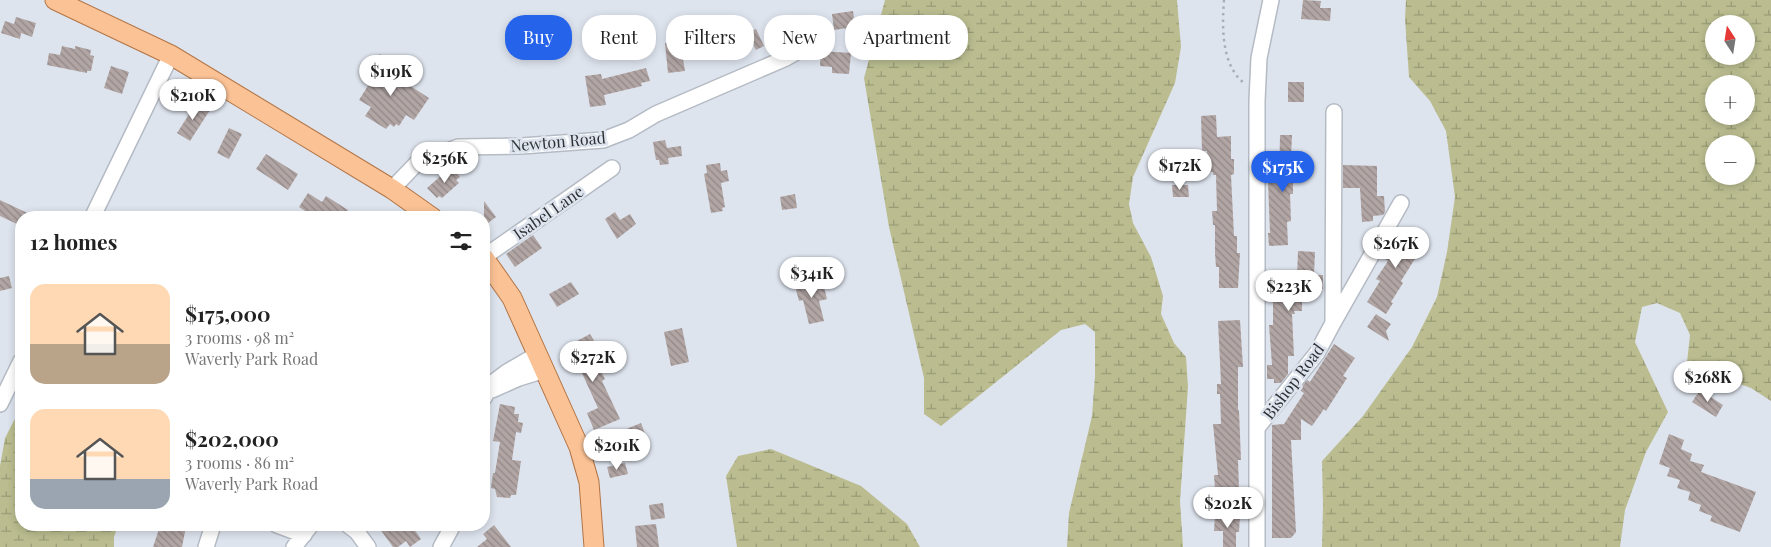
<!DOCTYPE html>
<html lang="en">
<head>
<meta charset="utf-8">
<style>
  :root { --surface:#fff; --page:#f2f2f2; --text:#222; --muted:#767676; --accent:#2563eb }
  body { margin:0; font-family:"Playfair Display",serif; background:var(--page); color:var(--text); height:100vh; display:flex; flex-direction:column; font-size:19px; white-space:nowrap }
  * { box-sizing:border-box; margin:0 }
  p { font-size:16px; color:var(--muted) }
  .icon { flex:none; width:28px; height:28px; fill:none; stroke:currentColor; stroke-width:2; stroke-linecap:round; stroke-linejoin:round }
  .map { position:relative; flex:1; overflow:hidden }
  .side { position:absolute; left:15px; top:211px; width:475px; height:320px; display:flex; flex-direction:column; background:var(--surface); border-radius:20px; box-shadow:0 2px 8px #0003 }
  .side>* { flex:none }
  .hud { position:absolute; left:505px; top:15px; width:475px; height:45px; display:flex; gap:10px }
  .needle { width:32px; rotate:348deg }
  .buttons { position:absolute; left:1705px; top:15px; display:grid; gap:10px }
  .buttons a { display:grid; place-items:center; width:50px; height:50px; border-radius:50%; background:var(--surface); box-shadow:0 2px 8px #0003; font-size:25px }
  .price { position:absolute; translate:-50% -42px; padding:0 11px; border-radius:18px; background:#fff; color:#222; font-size:16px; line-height:32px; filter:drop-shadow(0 1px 2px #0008) }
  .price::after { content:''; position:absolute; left:50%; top:30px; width:15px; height:11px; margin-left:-8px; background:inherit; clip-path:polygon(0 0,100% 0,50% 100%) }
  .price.on { background:var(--accent); color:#fff }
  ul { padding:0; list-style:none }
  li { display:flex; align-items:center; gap:15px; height:125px; padding:0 15px }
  li span { display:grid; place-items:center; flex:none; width:140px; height:100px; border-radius:15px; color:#555 }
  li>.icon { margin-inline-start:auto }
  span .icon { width:60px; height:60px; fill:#fffc; stroke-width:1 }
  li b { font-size:21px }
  h2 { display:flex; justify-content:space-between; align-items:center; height:60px; padding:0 15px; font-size:21px }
  .pill { padding:0 18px; border-radius:20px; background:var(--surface); box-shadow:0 2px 8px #0003; font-size:18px; line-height:45px }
  .pill.on { background:var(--accent); color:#fff }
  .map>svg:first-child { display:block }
  .wetland { fill:url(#wetland-marsh); fill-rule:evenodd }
  .building { fill:url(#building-back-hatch) }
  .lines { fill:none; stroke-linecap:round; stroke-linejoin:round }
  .minor-casing { stroke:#b5bbc4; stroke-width:18 }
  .major-casing { stroke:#b27445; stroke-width:21 }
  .path { stroke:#a9aeb6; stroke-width:2.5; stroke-dasharray:2.5 4; stroke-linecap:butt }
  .minor { stroke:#fff; stroke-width:15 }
  .major { stroke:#fbc295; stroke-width:19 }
  .labels { text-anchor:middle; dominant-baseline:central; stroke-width:5; stroke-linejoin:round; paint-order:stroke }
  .street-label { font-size:16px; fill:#2d3033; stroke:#dee4ee }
</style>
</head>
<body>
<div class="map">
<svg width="1771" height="547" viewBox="0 0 1771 547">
  <defs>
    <pattern id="wetland-marsh" width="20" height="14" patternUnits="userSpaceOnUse" patternTransform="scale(1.25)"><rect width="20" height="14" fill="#bbbd90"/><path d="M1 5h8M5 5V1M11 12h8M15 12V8" fill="none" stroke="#989a76"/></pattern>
    <pattern id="building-back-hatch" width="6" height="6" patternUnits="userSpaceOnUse" patternTransform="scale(1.25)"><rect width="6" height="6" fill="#b2a6a5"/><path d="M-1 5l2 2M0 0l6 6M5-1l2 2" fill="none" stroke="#918887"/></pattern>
  </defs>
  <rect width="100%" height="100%" fill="#dee4ee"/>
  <!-- wetland -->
  <path class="wetland" d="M885 0H1177L1181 47 1175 83 1133 177 1129 204 1133 223 1151 257 1163 296 1161 314 1174 343 1186 357 1188 387 1180 501 1183 547H1067L1069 513 1092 416 1095 376V332L1085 324 1061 330 941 426 924 414V378L889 227 864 78Z
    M1406 0H1771V401L1751 388 1718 376 1693 382 1687 362 1690 335 1680 313 1657 303 1642 307 1635 342 1668 412 1646 452 1625 510 1620 547H1322L1323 506 1322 461 1363 416 1412 347 1437 297 1447 252 1455 197 1446 131 1430 101 1409 77 1405 19ZM1714 24H1746V56H1714ZM1714 84H1746V116H1714ZM1714 144H1746V176H1714Z
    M21 407V525H118L114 537V547H0V466L5 438Z
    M771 449 861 486 907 524 920 547H737L726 476 738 456Z"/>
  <!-- building -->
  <path class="building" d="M1303 0 1321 1 1320 8H1331L1330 21 1301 19Z
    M853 11 855 27 834 30 832 14Z
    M16 17 36 23 32 37 21 33 20 39 1 33 5 21 14 24Z
    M756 29 764 46 756 50 747 33Z
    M684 41 685 47 704 45 705 57 683 59 685 71 668 73 665 43Z
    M62 46 75 49V46L91 50 90 55 94 56 91 71H87V73L47 65 49 53 60 55Z
    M821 51 851 53 849 74 832 73V67L820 66Z
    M380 54 394 63 389 72 429 98 414 120 406 115 399 126 396 124 394 127 390 124 386 129 365 116 371 107 359 100 376 73 370 69Z
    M111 66 129 72 122 94 104 88Z
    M646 68 650 81 641 83 642 86 604 95 606 105 590 107 585 76 601 74 602 79Z
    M1288 82H1304V102H1288Z
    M197 102 210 110 190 141 177 133Z
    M1216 115 1217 137 1231 136V159H1234V174L1231 175 1234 236H1237V253H1240L1238 288H1219V267H1216L1215 253V225H1213L1212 211H1217L1216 175H1213V172H1208L1207 151H1202L1201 116Z
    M229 128 242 134 229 159 217 153Z
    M1280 135H1292L1291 159H1306V174H1293V194H1290L1291 221 1287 222 1288 245 1269 246 1268 233H1270L1268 182H1279Z
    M665 140 667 148 681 146 682 156 668 158 669 164 660 165 659 160H656L653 142Z
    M266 154 298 174 288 190 256 169Z
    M720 163 721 171 727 170 729 181 721 183 725 207 722 208 723 211 711 213 704 174 707 173 706 165Z
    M1343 165 1377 166V196H1384L1385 212 1383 215 1373 216V221L1362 222 1360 188H1343Z
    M451 167 460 177 456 180 459 183 442 198 439 196 437 198 427 188Z
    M1172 185H1188L1189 197H1173Z
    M308 193 322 202 326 196 348 210 343 218H321L315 213 313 216 299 207Z
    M795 194 797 208 782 210 780 197Z
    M0 200 38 218H21V226L0 216Z
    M484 201 496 217 484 226Z
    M615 212 620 220 630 214 636 224 617 239 605 219Z
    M1409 227 1418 233 1415 237 1425 243 1401 281 1403 283 1391 302 1393 303 1386 314 1367 302 1380 281 1376 279 1388 261 1385 259 1398 239 1396 238 1402 229 1406 232Z
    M533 235 542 248 515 267 506 254Z
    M1298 251 1315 252 1314 275H1323V289H1302V311H1294L1295 314H1292L1294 356H1288V374L1281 383H1274V379H1267V365H1272L1269 325H1273V293H1268V281H1273V277H1297Z
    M9 276 12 288 0 291V278Z
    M822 279 827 299 819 301 824 321 809 324 803 300 799 301 795 286Z
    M571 282 579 294 557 307 549 294Z
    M1376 314 1391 324 1386 331 1389 341 1367 327Z
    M1240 320 1243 367H1238V410H1239L1241 460H1238L1239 488 1215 489 1214 475H1218L1213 424H1221L1220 394H1217V384H1221L1218 321Z
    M682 328 689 362 671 366 664 332Z
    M590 334 596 344 589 348 587 370 598 365 605 379 602 381 620 419 594 430 587 413 598 408 575 358 569 361 562 349Z
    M1334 344 1355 358 1343 376 1347 378 1326 411 1324 409 1312 426 1301 419V440H1291L1296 532 1291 538H1272V425L1284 424 1304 393 1299 390 1307 380 1310 382Z
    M1700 390 1723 405 1716 417 1692 402Z
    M500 404 515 407 514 414H519L518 422 523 423 521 433 516 432 512 460 521 461 516 495H511L510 498 497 497 495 489 491 488 493 473H495L500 442 493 441Z
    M641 423 647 439 630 446 624 430Z
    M1669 434 1684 440 1681 449 1692 454 1690 461 1704 465 1701 472 1756 492 1740 532 1710 521 1712 516 1699 511 1701 505 1688 500 1690 492 1677 488 1680 480 1667 476 1670 468 1659 464Z
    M625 463 628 474 610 478 607 467Z
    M663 503 665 518 651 520 649 505Z
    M1215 516H1240L1239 532H1236V547H1223V531H1214Z
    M656 524 659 547H637L635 526Z
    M171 525 186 527 182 547H153L159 529 164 531 165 528 169 530Z
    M377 525H411L421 539 410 547 406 541 398 547H393Z
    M494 525 511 547H477L487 539 483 534Z"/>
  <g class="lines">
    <defs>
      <path id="minor" d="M392 189 416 164 458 147 522 146 603 140 629 130 656 114 786 58 809 45
        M92 218 171 55
        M484 257 612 168
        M1333 321 1334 112
        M492 390 519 378 545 370
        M484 398 491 384 507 372 538 354
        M0 404 21 361
        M1257 428 1317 353 1333 323 1401 203
        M277 525 304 535
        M348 525 357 532 368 547
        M206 547 213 525
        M294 547 311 525
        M441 547 453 525
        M1257 547V101L1259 58 1271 0"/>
      <path id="major" d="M55 0 171 55 392 189 433 218
        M484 258 512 298 579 447 589 482 594 547"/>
    </defs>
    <!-- minor casing -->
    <use href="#minor" class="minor-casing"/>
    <!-- major casing -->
    <use href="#major" class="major-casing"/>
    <!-- path -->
    <path class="path" d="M1224 0C1222 26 1221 65 1244 83"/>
    <!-- minor -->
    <use href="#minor" class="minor"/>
    <!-- major -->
    <use href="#major" class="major"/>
  </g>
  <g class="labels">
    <!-- street labels -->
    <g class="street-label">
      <text transform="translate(558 141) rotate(-5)">Newton Road</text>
      <text transform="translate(548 212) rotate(-35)">Isabel Lane</text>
      <text transform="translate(1293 381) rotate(-53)">Bishop Road</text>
    </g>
  </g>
</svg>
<div class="buttons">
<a><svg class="needle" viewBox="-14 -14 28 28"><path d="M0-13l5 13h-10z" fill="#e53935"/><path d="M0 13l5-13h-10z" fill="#767676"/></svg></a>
<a>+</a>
<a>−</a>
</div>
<b class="price" style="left:391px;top:97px">$119K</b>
<b class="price" style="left:193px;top:121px">$210K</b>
<b class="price" style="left:445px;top:184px">$256K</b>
<b class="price" style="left:1180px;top:191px">$172K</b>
<b class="price on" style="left:1283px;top:193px">$175K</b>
<b class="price" style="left:1396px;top:269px">$267K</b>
<b class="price" style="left:812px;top:299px">$341K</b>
<b class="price" style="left:1289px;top:312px">$223K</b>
<b class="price" style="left:593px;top:383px">$272K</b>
<b class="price" style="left:1708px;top:403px">$268K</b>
<b class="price" style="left:617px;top:471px">$201K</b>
<b class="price" style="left:1228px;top:529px">$202K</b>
<div class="hud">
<a class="pill on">Buy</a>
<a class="pill">Rent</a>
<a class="pill">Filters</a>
<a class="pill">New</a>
<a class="pill">Apartment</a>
</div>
<section class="side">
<h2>12 homes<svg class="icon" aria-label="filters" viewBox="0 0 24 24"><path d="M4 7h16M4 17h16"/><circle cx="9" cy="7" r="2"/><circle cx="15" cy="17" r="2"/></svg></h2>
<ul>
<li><span style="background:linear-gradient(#ffd9b3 60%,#b9a48a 0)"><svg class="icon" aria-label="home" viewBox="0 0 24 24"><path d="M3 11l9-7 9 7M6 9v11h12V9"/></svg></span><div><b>$175,000</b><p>3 rooms · 98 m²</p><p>Waverly Park Road</p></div></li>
<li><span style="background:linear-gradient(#ffd9b3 70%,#9aa5b1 0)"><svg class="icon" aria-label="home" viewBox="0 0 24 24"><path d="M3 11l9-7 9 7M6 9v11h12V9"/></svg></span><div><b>$202,000</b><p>3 rooms · 86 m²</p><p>Waverly Park Road</p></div></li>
</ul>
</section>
</div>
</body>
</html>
